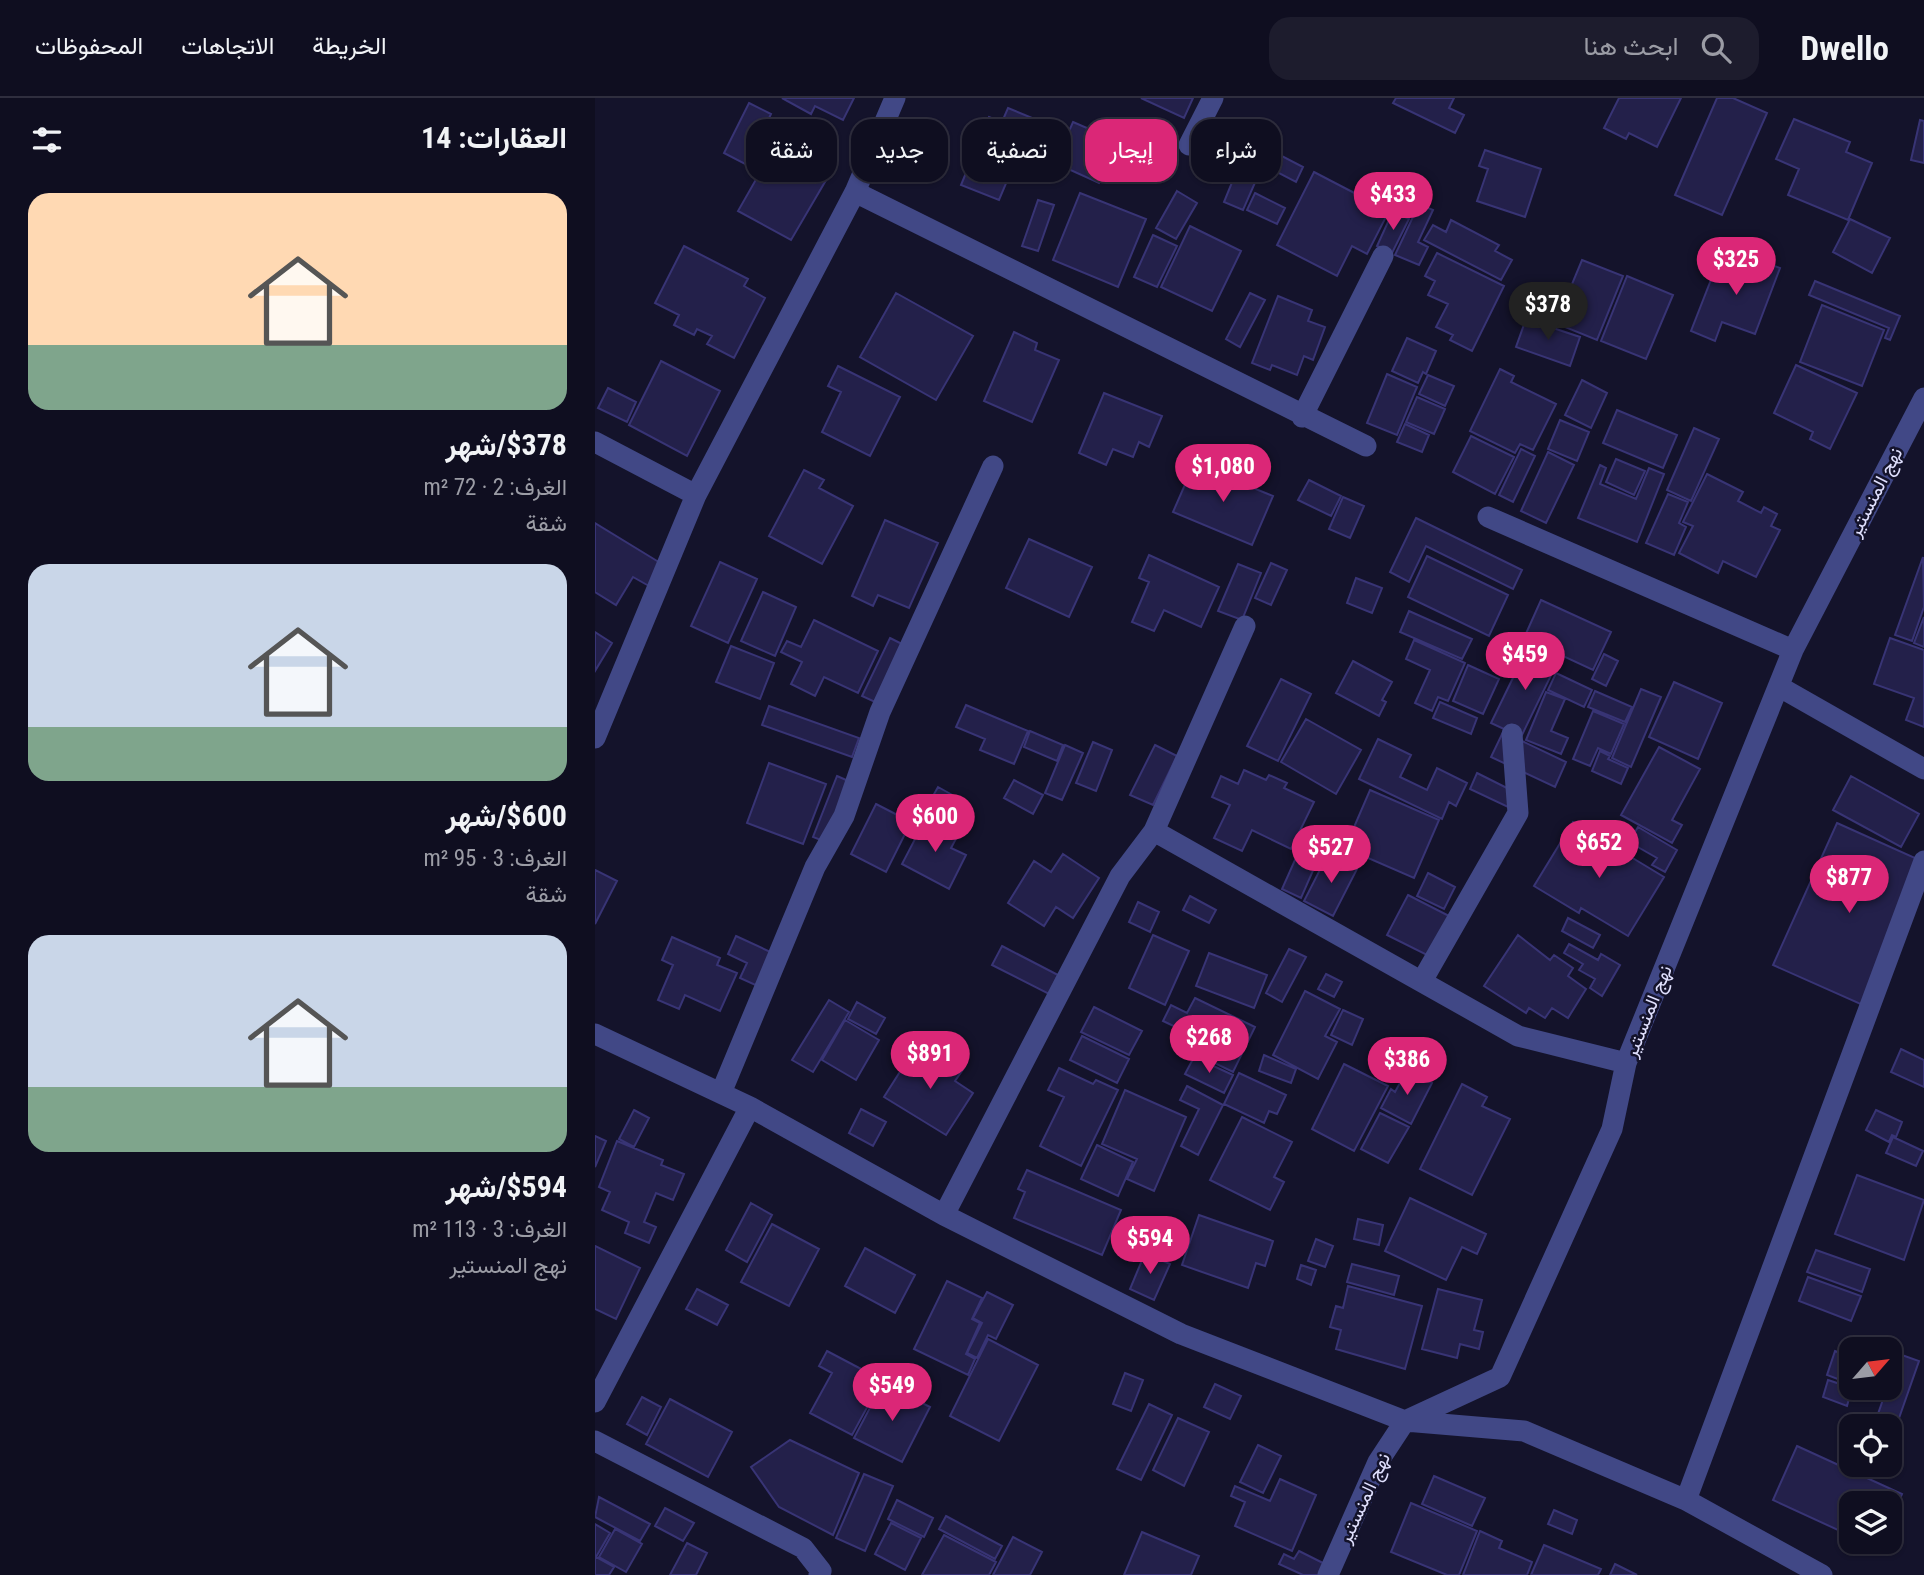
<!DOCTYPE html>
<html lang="ar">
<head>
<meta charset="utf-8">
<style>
  :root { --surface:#0f0e20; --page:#1d1c2d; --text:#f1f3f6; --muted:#9b9ca5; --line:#2f2e3e; --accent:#db2777 }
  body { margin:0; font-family:"Roboto Condensed",Vazirmatn,sans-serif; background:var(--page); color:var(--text); direction:rtl; height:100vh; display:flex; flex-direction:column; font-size:26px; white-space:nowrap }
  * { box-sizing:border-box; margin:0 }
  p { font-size:23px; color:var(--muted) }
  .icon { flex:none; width:38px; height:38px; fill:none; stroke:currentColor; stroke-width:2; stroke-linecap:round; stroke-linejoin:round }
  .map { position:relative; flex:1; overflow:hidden; direction:ltr }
  .panel { display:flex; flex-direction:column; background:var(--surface); width:595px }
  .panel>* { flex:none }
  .hud { position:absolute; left:21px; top:21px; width:665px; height:63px; direction:rtl; display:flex; gap:14px }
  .needle { width:46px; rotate:62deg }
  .controls { position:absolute; left:1244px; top:1239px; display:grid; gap:14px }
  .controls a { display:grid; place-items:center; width:63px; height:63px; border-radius:14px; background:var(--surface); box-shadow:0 2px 5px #0004,0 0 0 2px var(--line); font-size:35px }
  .price { position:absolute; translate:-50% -60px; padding:0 16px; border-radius:24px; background:var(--accent); color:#fff; font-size:23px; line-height:46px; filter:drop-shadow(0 2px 4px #0008) }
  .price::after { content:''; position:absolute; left:50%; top:42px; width:21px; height:16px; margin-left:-10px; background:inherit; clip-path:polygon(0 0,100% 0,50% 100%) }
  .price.selected { background:#222; color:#fff }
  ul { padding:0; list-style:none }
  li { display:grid; align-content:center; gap:14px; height:371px; padding:0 28px }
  li span { display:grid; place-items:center; height:217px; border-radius:21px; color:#555 }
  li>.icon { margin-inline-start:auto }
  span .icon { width:126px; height:126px; fill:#fffc; stroke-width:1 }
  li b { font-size:30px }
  h2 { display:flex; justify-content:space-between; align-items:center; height:84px; padding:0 28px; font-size:30px }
  .pill { padding:0 24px; border-radius:21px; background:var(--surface); box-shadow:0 2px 5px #0004,0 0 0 2px var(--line); font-size:24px; line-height:63px }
  .pill.selected { background:var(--accent); color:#fff }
  header { display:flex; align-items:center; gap:42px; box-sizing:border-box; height:98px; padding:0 35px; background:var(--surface); border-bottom:2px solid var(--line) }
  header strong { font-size:33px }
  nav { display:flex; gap:38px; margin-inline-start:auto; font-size:24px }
  .search { width:490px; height:63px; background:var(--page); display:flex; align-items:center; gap:18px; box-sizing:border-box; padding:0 24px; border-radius:21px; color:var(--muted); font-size:26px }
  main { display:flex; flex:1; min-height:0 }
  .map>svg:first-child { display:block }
  .building { fill:#23204a; stroke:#383475; stroke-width:2 }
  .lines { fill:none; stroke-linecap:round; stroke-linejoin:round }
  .minor { stroke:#414886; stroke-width:21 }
  .labels { text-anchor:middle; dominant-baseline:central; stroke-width:5; stroke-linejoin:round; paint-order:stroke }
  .street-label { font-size:19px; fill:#dfdffd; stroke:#14132b }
</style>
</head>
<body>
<header>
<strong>Dwello</strong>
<div class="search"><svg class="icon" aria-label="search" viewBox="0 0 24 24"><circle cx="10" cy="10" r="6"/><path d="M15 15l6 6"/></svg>ابحث هنا</div>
<nav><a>الخريطة</a><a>الاتجاهات</a><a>المحفوظات</a></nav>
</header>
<main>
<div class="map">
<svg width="1329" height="1477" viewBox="0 0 1329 1477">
  <rect width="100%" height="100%" fill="#14132b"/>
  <!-- building -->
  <path class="building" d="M187 0H259L248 22 220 8 216 16Z
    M546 0H598L589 20Z
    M801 0H859L854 10 869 17 860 35 798 5Z
    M1024 0H1086L1062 49 1034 35 1031 41 1009 30Z
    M1122 0H1138L1172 15 1127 117 1080 97Z
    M154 5 176 16 152 67 129 55Z
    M413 10 447 24 432 61 423 57 404 102 366 87 394 19 407 24Z
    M1199 21 1255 44 1251 54 1277 65 1253 122 1193 97 1204 71 1181 61Z
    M1325 22 1329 23V65L1316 62Z
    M478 24 522 43 504 85 460 65Z
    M635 31 708 69 701 84 628 46Z
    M890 52 946 71 930 119 882 103 893 71 884 68Z
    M175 57 208 76 214 65 234 77 196 142 143 113Z
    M642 72 662 80 648 112 629 104Z
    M719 74 794 113 772 156 757 148 742 178 682 147Z
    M582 93 602 105 581 141 561 130Z
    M485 95 551 121 523 189 458 162Z
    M660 95 690 110 682 126 652 112Z
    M443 102 459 107 443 153 427 148Z
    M824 106 838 112 823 144 833 149 824 167 800 157Z
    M798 113 814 121 797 155 782 148Z
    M1255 121 1295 140 1277 175 1238 154Z
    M856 122 904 147 900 153 917 162 906 182 829 142 838 127 851 134Z
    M595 128 646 153 617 213 566 189Z
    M558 137 582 148 562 189 539 179Z
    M89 148 153 181 149 188 170 200 139 260 112 246 117 238 102 231 99 237 79 227 84 217 60 205Z
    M842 155 909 188 877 253 855 242 858 237 841 229 853 206 833 197 840 183 830 178Z
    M1145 155 1185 170 1160 236 1127 224 1120 243 1096 233 1121 169 1137 175Z
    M987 162 1028 178 1002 242 970 229 976 215 957 207 965 187 975 191Z
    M1032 178 1078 197 1051 261 1006 243Z
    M1220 183 1305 218 1295 242 1290 240 1294 230 1214 197Z
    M301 195 378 238 341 302 265 259Z
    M655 195 670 202 645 249 631 241Z
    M683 198 717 212 713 223 730 229 718 262 709 258 702 277 677 267 675 272 657 265Z
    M1227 207 1289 232 1267 288 1205 264Z
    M931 221 985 239 975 268 921 249Z
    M419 234 442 245 440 252 464 262 437 324 389 303Z
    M812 240 841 253 831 276 828 274 823 285 797 273Z
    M66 263 125 293 92 358 34 327Z
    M1201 267 1262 295 1235 351 1215 341 1218 334 1179 315Z
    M243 268 305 299 275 358 227 334 246 294 233 288Z
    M905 271 919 278 916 284 961 306 938 352 925 346 920 355 875 333Z
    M792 276 822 289 802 337 772 325Z
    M833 277 859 288 850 308 824 296Z
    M987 282 1012 295 996 330 970 317Z
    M13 290 41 304 32 324 3 310Z
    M509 295 567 318 554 349 544 344 538 359 518 351 511 367 484 355Z
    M822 299 850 311 839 336 811 324Z
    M1022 312 1082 337 1068 370 1008 345Z
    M965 322 994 334 982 363 953 351Z
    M810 326 834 337 827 354 802 344Z
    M1099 330 1124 341 1096 403 1072 392Z
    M876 338 919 359 900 396 858 374Z
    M926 351 940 358 918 404 904 397Z
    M953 354 979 367 951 425 926 413Z
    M1021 361 1050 373 1039 397 1011 384Z
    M599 366 678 398 657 447 578 414Z
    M1005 367 1011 370 1005 386 1041 401 1054 370 1069 376 1042 444 983 420Z
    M209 372 229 382 224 390 258 408 227 466 174 438Z
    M1112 376 1148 394 1143 403 1166 415 1169 409 1182 416 1176 428 1185 432 1161 479 1128 463 1123 475 1084 455 1098 428 1088 424Z
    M714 382 746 398 736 418 703 402Z
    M1073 396 1093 404 1084 425 1091 429 1079 457 1051 445Z
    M748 399 769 408 755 440 734 431Z
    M821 420 927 472 918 491 831 448 814 484 795 474Z
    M290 422 343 445 314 510 283 497 278 508 257 498Z
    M0 425 67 466 54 488 38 479 21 507 0 494Z
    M434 441 497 469 474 519 411 490Z
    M554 457 624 489 606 529 569 512 559 533 537 524 554 484 544 480Z
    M832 458 913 497 894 538 813 499Z
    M1328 459 1329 509 1317 543 1300 537Z
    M125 464 162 481 133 545 96 528Z
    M676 465 692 472 676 507 660 500Z
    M643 466 666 475 647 522 623 513Z
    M761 480 787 490 777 515 752 505Z
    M168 494 201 509 180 558 146 543Z
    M946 502 1016 534 998 572 929 540Z
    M814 513 877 541 867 561 805 534Z
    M1329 519V549L1319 545Z
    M219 522 283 553 263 595 229 579 220 598 196 586 207 564 186 554 192 543 206 549Z
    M0 534 17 545 0 573Z
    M295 540 319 552 291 609 267 598Z
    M1295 540 1329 552V629L1311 622 1319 600 1279 586Z
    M819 542 870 565 853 603 843 599 837 613 820 605 835 572 811 561Z
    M136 548 179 565 165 601 121 584Z
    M933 549 963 563 926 639 896 625Z
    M1009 556 1023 563 1011 588 997 581Z
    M758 563 797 584 787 602 791 604 784 618 741 595Z
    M873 567 904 581 888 616 858 603Z
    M961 575 997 592 989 609 953 592Z
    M686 581 716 596 683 663 652 648Z
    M1079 584 1127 605 1103 661 1054 639Z
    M1046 591 1066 599 1036 669 1017 660Z
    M1000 593 1037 609 1030 624 993 609Z
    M951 594 970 601 956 633 973 640 966 656 931 642Z
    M845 604 882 620 876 636 838 620Z
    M371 607 433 633 419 666 385 652 390 641 361 629Z
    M174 608 264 640 257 659 167 627Z
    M998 613 1029 626 1016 656 1003 650 995 668 978 661Z
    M711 621 766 652 741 696 686 664Z
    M435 633 468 647 462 663 429 649Z
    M908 634 971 664 960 689 896 659Z
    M783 641 816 657 805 679 832 692 842 670 872 685 861 708 854 704 847 721 764 681Z
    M498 644 517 652 501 693 481 685Z
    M470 647 488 655 467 702 450 695Z
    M560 647 582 658 558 707 535 697Z
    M1064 649 1105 671 1077 722 1087 727 1077 745 1026 717Z
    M1005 653 1015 658 1013 661 1033 670 1026 686 997 673Z
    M174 665 231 686 208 746 152 725Z
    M649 672 671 682 674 677 692 685 689 690 719 704 696 751 657 732 647 753 619 740 635 707 617 699 626 678 643 686Z
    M882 675 920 694 913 709 875 691Z
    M242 678 265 688 241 748 218 739Z
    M1256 678 1324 716 1306 749 1238 712Z
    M419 682 448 697 438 716 409 700Z
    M343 689 370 704 355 729 329 714Z
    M775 692 844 722 819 780 750 750Z
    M281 706 316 724 291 774 256 756Z
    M331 720 363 737 356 750 371 757 354 791 307 766Z
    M978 724 1069 779 1033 838 986 810 984 815 939 788Z
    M1242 725 1329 764 1270 908 1178 867Z
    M1043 729 1082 752 1070 774 1057 767 1062 760 1034 744Z
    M708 744 727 752 706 800 687 791Z
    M468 756 504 780 478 820 461 809 449 828 413 805 439 763 456 774Z
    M733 756 762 771 738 818 709 803Z
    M0 772 22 783 0 826Z
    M833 775 860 789 849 811 822 798Z
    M813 797 858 820 838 860 792 837Z
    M595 798 621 812 614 825 588 812Z
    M543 804 564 814 555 834 534 824Z
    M973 820 1005 837 998 850 967 833Z
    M558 837 594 853 570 907 534 890Z
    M923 837 955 862 959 857 978 870 973 878 991 891 973 920 957 910 950 920 934 910 931 915 889 888Z
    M141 838 182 857 167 890 145 880 152 865 133 856Z
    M77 839 125 860 122 867 142 875 125 913 90 897 84 911 63 902 78 867 67 862Z
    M974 846 1003 862 1006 856 1025 867 1007 898 995 890 1000 881 984 872 988 866 969 855Z
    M407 848 463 877 454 896 397 867Z
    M694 851 711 859 687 904 671 895Z
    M614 855 672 877 659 910 601 888Z
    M731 876 747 884 739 899 723 891Z
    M710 893 745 911 730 938 742 944 723 981 678 957Z
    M600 900 660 929 638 974 597 954 604 940 568 923 576 907 592 915Z
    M234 902 254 914 218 974 197 962Z
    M262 904 290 920 281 936 253 921Z
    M499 909 547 933 534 957 486 934Z
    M748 912 768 921 757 947 736 937Z
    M250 922 284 942 261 982 227 962Z
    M487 938 534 961 522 985 475 962Z
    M320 950 346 966 350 959 369 970 360 983 378 995 351 1037 289 999Z
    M1306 951 1329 962V989L1296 974Z
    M669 957 701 971 696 985 664 973Z
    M599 959 638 977 629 995 590 976Z
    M749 966 793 988 759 1053 717 1031Z
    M464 970 498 986 501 982 523 992 486 1068 445 1048 469 999 453 992Z
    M812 972 837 985 816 1026 786 1010 796 991 800 994Z
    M644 975 691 997 682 1016 674 1013 669 1025 629 1006Z
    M867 986 892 999 887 1008 915 1021 877 1097 825 1071Z
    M592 988 628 1007 603 1057 586 1048 604 1011 585 1002Z
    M530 992 591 1019 559 1093 532 1081 542 1061 507 1046Z
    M266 1011 291 1024 278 1048 254 1035Z
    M39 1012 54 1020 39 1049 24 1041Z
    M1281 1012 1307 1024 1301 1039 1297 1037 1294 1044 1271 1032Z
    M785 1015 814 1029 793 1065 766 1051Z
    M647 1019 697 1044 679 1079 689 1084 675 1112 615 1082Z
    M0 1038 11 1043 0 1069Z
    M1298 1039 1328 1053 1321 1068 1291 1055Z
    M22 1043 68 1062 66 1067 89 1076 78 1102 61 1095 49 1124 61 1129 54 1145 30 1135 34 1124 7 1112 15 1094 4 1089Z
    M502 1047 538 1064 523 1098 486 1081Z
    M432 1072 526 1112 507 1157 419 1120 430 1094 423 1091Z
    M1262 1077 1329 1102 1309 1162 1240 1136Z
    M815 1100 891 1136 882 1156 867 1149 851 1182 790 1153Z
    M156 1105 177 1117 152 1164 131 1152Z
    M604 1117 678 1143 670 1168 661 1165 653 1190 587 1167Z
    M763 1121 788 1127 784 1147 759 1141Z
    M177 1126 224 1151 194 1208 146 1184Z
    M721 1141 738 1148 730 1169 713 1163Z
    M0 1148 45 1170 21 1221 0 1211Z
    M270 1150 320 1177 300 1215 250 1188Z
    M1221 1152 1275 1171 1267 1194 1212 1174Z
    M550 1155 575 1166 559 1202 535 1191Z
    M757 1166 804 1178 799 1197 752 1184Z
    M706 1167 721 1172 716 1187 702 1181Z
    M1213 1179 1266 1198 1256 1223 1204 1203Z
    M352 1183 387 1200 377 1221 385 1225 371 1256 380 1261 373 1277 319 1251Z
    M753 1188 827 1208 810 1271 741 1251 746 1232 735 1229 741 1208 748 1210Z
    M102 1191 133 1207 122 1227 91 1211Z
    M843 1191 887 1202 879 1232 888 1234 884 1251 865 1246 862 1260 827 1251Z
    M392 1194 418 1207 401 1241 393 1237 382 1260 372 1255 387 1225 378 1220Z
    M393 1241 443 1267 404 1343 355 1318Z
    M232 1253 287 1282 257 1337 215 1315 237 1275 224 1268Z
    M1240 1253 1256 1259V1286L1232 1277Z
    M1304 1256 1324 1263 1303 1323 1283 1316 1292 1290H1295Z
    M530 1275 548 1282 536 1313 518 1306Z
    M1233 1282 1257 1290 1252 1308 1228 1299Z
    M288 1285 335 1309 307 1364 259 1340Z
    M620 1286 646 1298 635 1321 609 1309Z
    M1272 1290H1289L1285 1300 1270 1295Z
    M47 1299 66 1309 52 1337 32 1326Z
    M75 1301 137 1334 113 1379 51 1346Z
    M554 1306 577 1317 546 1382 522 1371Z
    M583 1320 614 1334 589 1388 558 1372Z
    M195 1342 264 1375 238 1437 184 1409 156 1369Z
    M663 1347 686 1358 668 1395 645 1384Z
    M1202 1348 1307 1396 1295 1423V1405H1256V1438L1178 1402Z
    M269 1376 298 1388 270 1453 241 1440Z
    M839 1378 890 1400 877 1428 827 1406Z
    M685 1381 721 1397 697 1453 640 1428 650 1404 636 1398 640 1388 675 1403Z
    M4 1399 55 1426 45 1443 0 1419Z
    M302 1402 338 1420 329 1439 293 1421Z
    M816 1405 882 1433 864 1477H852L796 1454Z
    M70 1410 99 1425 88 1443 60 1428Z
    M959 1412 982 1422 977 1436 953 1426Z
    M351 1418 407 1448 400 1461 344 1431Z
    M296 1425 326 1440 310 1472 280 1456Z
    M0 1426 15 1435 1 1459 19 1469 14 1477H0Z
    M20 1431 47 1446 31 1474 4 1459Z
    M885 1433 907 1443 904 1450 937 1464 932 1477H868Z
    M547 1434 604 1458 596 1477H529Z
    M349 1437 401 1464 394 1477H327Z
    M418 1439 447 1454 435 1477H398Z
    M92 1445 112 1455 101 1477H75Z
    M949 1447 1006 1471 1003 1477H936Z
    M704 1453 730 1466 724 1477H708L684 1466 689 1456 699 1461Z
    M1020 1466 1042 1477H1015Z"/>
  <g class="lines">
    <!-- minor -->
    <path class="minor" d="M594 47 618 0
      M260 94 771 348
      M707 319 788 158
      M0 344 101 397
      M893 419 1198 552
      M1185 589 1329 671
      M0 640 101 397 260 94 300 0
      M559 733 650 528
      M827 883 923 715 917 636
      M0 936 155 1009 349 1117 586 1236 810 1323 929 1333 1091 1402 1227 1477
      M126 995 220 769 249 718 285 614 398 368
      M349 1117 525 778 559 733 923 938 1031 965
      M0 1304 155 1009
      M0 1343 208 1450 226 1473 224 1477
      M1091 1402 1329 763
      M733 1477 783 1364 810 1323 905 1279 1017 1031 1031 965 1198 552 1329 300"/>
  </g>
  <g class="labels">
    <!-- street labels -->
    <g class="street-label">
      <text transform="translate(1280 394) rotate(-63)">نهج المنستير</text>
      <text transform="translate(1053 913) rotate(-68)">نهج المنستير</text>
      <text transform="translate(769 1400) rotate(-65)">نهج المنستير</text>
    </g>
  </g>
</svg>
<div class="controls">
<a><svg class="needle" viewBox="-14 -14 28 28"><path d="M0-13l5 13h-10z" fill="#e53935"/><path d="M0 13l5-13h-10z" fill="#9b9ca5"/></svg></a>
<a><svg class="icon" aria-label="locate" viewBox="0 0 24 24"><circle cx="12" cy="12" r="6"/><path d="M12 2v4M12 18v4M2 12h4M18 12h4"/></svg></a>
<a><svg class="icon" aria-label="layers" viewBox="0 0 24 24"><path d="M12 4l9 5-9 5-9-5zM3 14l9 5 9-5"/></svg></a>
</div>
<b class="price" style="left:798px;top:134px">$433</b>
<b class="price" style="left:1141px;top:199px">$325</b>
<b class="price selected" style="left:953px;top:244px">$378</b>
<b class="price" style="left:628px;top:406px">$1,080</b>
<b class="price" style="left:930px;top:594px">$459</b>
<b class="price" style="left:340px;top:756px">$600</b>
<b class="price" style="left:1004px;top:782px">$652</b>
<b class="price" style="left:736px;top:787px">$527</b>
<b class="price" style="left:1254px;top:817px">$877</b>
<b class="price" style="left:614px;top:977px">$268</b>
<b class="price" style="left:335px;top:993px">$891</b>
<b class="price" style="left:812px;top:999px">$386</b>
<b class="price" style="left:555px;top:1178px">$594</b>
<b class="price" style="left:297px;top:1325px">$549</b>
<div class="hud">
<a class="pill">شراء</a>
<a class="pill selected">إيجار</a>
<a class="pill">تصفية</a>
<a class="pill">جديد</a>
<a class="pill">شقة</a>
</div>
</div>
<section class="panel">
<h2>العقارات: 14<svg class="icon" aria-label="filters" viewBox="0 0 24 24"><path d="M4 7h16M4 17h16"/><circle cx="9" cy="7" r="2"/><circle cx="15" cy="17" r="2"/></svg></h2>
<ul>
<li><span style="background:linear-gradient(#ffd9b3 70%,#7fa58c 0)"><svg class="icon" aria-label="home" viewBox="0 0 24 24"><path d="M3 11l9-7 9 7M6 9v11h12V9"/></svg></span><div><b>$378/شهر</b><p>الغرف: 2 · 72 m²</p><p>شقة</p></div></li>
<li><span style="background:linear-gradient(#c9d6e8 75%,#7fa58c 0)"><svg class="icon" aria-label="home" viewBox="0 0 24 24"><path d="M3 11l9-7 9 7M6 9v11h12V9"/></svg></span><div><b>$600/شهر</b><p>الغرف: 3 · 95 m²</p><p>شقة</p></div></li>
<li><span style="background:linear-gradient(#c9d6e8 70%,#7fa58c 0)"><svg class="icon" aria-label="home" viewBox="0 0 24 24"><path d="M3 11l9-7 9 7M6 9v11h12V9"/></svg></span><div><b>$594/شهر</b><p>الغرف: 3 · 113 m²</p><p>نهج المنستير</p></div></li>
</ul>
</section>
</main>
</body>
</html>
